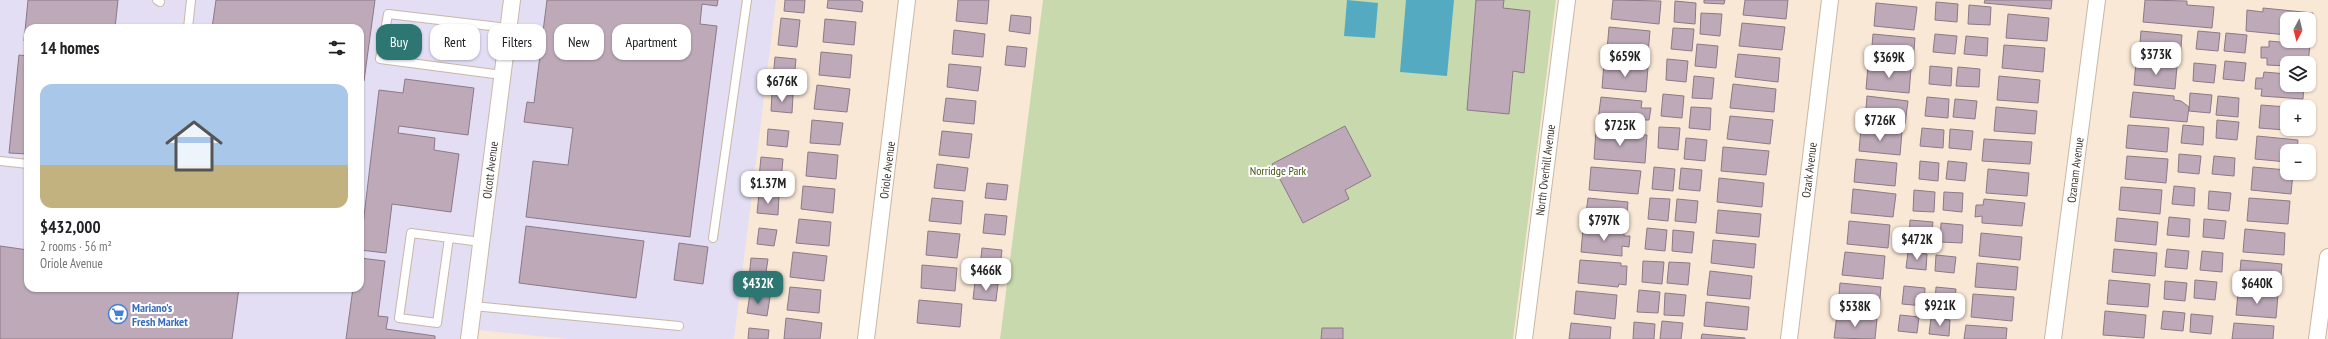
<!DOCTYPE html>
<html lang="en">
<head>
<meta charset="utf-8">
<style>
  :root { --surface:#fff; --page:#f2f2f2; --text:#202124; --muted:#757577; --line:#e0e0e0; --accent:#2e7671 }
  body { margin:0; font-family:"PT Sans Narrow",sans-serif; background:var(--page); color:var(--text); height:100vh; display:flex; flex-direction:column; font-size:15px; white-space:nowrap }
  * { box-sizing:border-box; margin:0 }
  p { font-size:13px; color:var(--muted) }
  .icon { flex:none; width:22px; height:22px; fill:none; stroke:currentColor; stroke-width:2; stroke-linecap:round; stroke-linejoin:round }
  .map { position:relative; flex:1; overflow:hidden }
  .details { position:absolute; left:24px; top:24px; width:340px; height:268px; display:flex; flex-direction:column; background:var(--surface); border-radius:12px; box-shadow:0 1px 3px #0004 }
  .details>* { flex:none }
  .banner { position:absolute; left:376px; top:24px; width:380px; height:36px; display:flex; gap:8px }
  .needle { width:26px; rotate:187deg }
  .tools { position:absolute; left:2280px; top:12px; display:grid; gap:8px }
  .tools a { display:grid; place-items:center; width:36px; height:36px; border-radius:8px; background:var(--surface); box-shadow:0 1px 3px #0004; font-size:20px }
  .price { position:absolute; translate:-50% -34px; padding:0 9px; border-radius:8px; background:#fff; color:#222; font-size:13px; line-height:26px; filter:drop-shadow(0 1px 2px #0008) }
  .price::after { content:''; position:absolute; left:50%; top:24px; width:12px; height:9px; margin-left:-6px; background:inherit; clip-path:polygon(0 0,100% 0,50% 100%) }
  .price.selected { background:var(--accent); color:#fff }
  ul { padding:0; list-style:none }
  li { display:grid; align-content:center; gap:8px; height:212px; padding:0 16px }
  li+li { border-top:1px solid var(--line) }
  li span { display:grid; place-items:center; height:124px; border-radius:12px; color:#555 }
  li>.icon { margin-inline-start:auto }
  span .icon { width:72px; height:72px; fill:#fffc; stroke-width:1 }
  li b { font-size:17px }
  h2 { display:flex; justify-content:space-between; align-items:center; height:48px; padding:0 16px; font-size:17px }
  .chip { padding:0 14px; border-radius:12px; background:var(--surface); box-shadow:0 1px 3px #0004; font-size:14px; line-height:36px }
  .chip.selected { background:var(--accent); color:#fff }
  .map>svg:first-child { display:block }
  .industrial { fill:#e3def4; fill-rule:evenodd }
  .green { fill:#c8daad }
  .water { fill:#53aac1 }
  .building { fill:#bda9b8; stroke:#8c7987 }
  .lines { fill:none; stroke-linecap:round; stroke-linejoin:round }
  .service-casing { stroke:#c8b7a6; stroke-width:10 }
  .minor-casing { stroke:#c8b7a6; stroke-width:18 }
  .service { stroke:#fff; stroke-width:8 }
  .minor { stroke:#fff; stroke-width:16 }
  .labels { text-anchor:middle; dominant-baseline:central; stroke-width:4; stroke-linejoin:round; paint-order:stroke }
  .street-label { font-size:12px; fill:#423b34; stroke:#fff }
  .park-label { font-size:12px; fill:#425713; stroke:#fff }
  .shop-label { font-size:12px; font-weight:bold; fill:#366cbe; stroke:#fff; text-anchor:start }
</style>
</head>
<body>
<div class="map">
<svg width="2328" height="339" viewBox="0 0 2328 339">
  <rect width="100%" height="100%" fill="#fae8d6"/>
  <!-- industrial -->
  <path class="industrial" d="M0 0H776L734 339H567L468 329 467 339H0ZM28 28H360V288H28Z"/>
  <!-- green -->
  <path class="green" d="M1043 0H1556L1513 339H1000Z"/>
  <!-- water -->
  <path class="water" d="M1347 0 1378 3 1375 38 1344 36Z
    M1406 0H1454L1447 76 1400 72Z"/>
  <!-- building -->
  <path class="building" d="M28 0H118L115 28H28V41H24Z
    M216 0H375L364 81 360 80V28H212Z
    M547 0H718L717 6 702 4 700 24 717 26 690 237 526 217 533 161 568 165 573 128 524 122 527 102 534 103Z
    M785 0H805L804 13 784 11Z
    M828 0H859L863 2 862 12 827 8Z
    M958 0H989L987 24 956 21Z
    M1476 0H1504L1503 8 1530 11 1524 73 1513 71 1509 114 1467 110Z
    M1613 0 1661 1 1659 24 1611 19Z
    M1704 0H1725L1724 4 1704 3Z
    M1745 0H1788L1786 19 1743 15Z
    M1985 0H2052L2051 9 1984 3Z
    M2145 0 2187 1V5L2214 7 2212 28 2143 22Z
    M1675 1 1696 3 1695 24 1674 22Z
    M1936 2 1958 4 1957 22 1935 20Z
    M1876 3 1917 7 1914 30 1874 26Z
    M1969 5 1991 7 1990 25 1968 24Z
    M2263 8 2313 13 2311 37 2309 36V19H2287V35L2246 31 2247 10 2263 12Z
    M1701 13 1722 14 1720 36 1700 34Z
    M2008 14 2049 18 2047 41 2006 38Z
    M1011 15 1031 17 1030 34 1009 31Z
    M781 18 800 20 797 47 778 45Z
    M825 19 856 22 854 45 823 42Z
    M1742 23 1785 27 1782 50 1739 46Z
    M1609 27 1650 31 1648 54 1607 50Z
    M1673 28 1694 29 1692 51 1671 49Z
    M954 30 985 34 983 57 952 54Z
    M2141 31 2182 35 2180 58 2139 55Z
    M2198 31 2220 33 2218 51 2196 49Z
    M2226 33 2247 35 2245 53 2224 51Z
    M1873 34 1915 38 1913 62 1871 58Z
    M1935 34 1957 36 1955 54 1933 52Z
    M1966 36 1988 38 1987 56 1964 54Z
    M2269 41 2310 45 2308 63H2287V66L2267 65V58H2261V47H2269Z
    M1697 44 1718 46 1716 68 1695 66Z
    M2004 45 2045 48 2043 72 2002 68Z
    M1007 46 1027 48 1025 67 1005 65Z
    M821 52 852 55 850 78 819 75Z
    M1738 54 1780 58 1778 82 1735 77Z
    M19 55 28 56V154L9 153Z
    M775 57 796 59 794 80 773 78Z
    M1667 59 1688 61 1686 82 1666 80Z
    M2225 61 2246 63 2244 81 2223 79Z
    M2136 62 2177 66 2175 89 2134 85Z
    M1604 63 1648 67 1646 92 1602 88Z
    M2194 63 2216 65 2214 83 2193 81Z
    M949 64 981 67 978 91 947 87Z
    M1868 66 1911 69 1909 93 1866 89Z
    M1930 66 1952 68 1951 86 1929 84Z
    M1958 67 1980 69 1979 87 1956 86Z
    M2264 72 2287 74V85H2304L2303 99 2261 96 2262 89H2255L2256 78H2263Z
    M1694 76 1714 78 1712 99 1692 98Z
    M1999 76 2040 80 2038 103 1997 100Z
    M405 79 474 88 468 135 399 126 398 133 435 138 434 150 459 154 451 212 392 204 386 253 360 250 379 90 403 93Z
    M1733 84 1776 89 1774 112 1730 108Z
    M817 85 850 89 847 112 814 109Z
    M2133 92 2174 96V100L2181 101 2189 107 2187 122 2130 117Z
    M772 93 793 95 792 113 771 111Z
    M2190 93 2212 95 2210 113 2189 111Z
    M1663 94 1684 96 1682 118 1661 116Z
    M1867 96 1908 101 1905 124 1865 120Z
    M2218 96 2239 98 2238 117 2216 115Z
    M1601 97 1642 101 1641 108H1651L1649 120H1640L1639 125 1598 120Z
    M1927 97 1949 99 1948 118 1925 116Z
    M946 98 976 101 974 124 943 121Z
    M1955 99 1977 101 1975 119 1953 117Z
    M2261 105 2287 107V129H2300L2299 131 2259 128Z
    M1691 107 1711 108 1710 130 1689 128Z
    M1996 107 2037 111 2035 134 1994 131Z
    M1730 116 1773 120 1770 144 1727 139Z
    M812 120 843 123 840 145 810 143Z
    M2217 120 2239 122 2237 140 2216 138Z
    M2128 125 2169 128 2167 152 2126 148Z
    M2183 125 2204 127 2203 145 2181 143Z
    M1345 126 1371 176 1345 190 1349 199 1303 223 1272 164Z
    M1659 127 1680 128 1678 150 1658 148Z
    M1861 128 1902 132 1900 155 1859 151Z
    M1922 128 1944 130 1943 148 1920 146Z
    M768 129 789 131 787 147 767 145Z
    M1950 129 1973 131 1971 150 1949 148Z
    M1596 130 1647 135 1645 163 1594 159Z
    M942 131 972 134 969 158 939 155Z
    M2257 136 2298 140 2297 151H2287V162L2255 159Z
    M1686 138 1707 140 1705 161 1684 159Z
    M1984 139 2032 142 2030 164 1982 161Z
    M1723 147 1769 151 1766 175 1721 171Z
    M808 152 838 155 836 179 806 176Z
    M2179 154 2201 156 2199 174 2178 172Z
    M2127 156 2168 159 2166 183 2125 179Z
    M2214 156 2235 158 2234 176 2212 174Z
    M761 157 783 159 781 181 759 178Z
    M1856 159 1897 163 1895 186 1854 182Z
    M1920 161 1939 163 1938 181 1919 179Z
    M1948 161 1967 163 1965 181 1946 179Z
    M937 164 968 168 965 191 934 188Z
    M1591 167 1641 171 1638 194 1589 190Z
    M1654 167 1675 169 1673 191 1652 189Z
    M2253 167 2287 170V173H2293L2291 194 2251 190Z
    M1681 168 1702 170 1700 191 1679 189Z
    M1988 169 2029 173 2027 196 1986 193Z
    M1719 178 1764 183 1762 207 1717 202Z
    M987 183 1008 185 1006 200 985 198Z
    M803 186 835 189 833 213 801 209Z
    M2174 186 2195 188 2194 206 2172 204Z
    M2121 187 2162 190 2160 214 2119 210Z
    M1853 189 1896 194 1893 217 1851 213Z
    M1914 190 1935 192 1934 212 1913 211Z
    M2209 191 2231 193 2229 211 2208 209Z
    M1944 192 1963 193 1962 212 1943 210Z
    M759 194 779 196 778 215 757 213Z
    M932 198 963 201 961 224 929 221Z
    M1588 198 1628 202 1626 225 1585 221Z
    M1650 198 1670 199 1668 221 1648 219Z
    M2249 198 2290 201 2288 224 2247 221Z
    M1677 199 1698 201 1696 223 1675 221Z
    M1984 199 2025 203 2022 226 1982 223V216L1975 217 1976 205H1983Z
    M1718 210 1761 214 1759 237 1716 233Z
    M985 214 1007 216 1005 235 983 233Z
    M2169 217 2190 219 2189 237 2167 235Z
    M2117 218 2158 222 2156 245 2115 241Z
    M799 219 831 222 829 246 796 243Z
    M2204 219 2226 221 2224 239 2203 237Z
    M1910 220 1933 222 1931 241 1909 239Z
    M1849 221 1890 225 1888 248 1847 244Z
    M1941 223 1963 225 1962 243 1940 242Z
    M526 226 644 241 636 298 519 283Z
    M759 228 777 230 774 246 757 244Z
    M1647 228 1667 230 1665 251 1645 249Z
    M1583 229 1624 233V236H1630L1629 247 1622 246V256L1581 252Z
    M2245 229 2285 233 2284 255 2243 252Z
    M1673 230 1694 232 1692 253 1672 251Z
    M928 231 960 234 957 258 926 255Z
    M1981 233 2022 237 2020 260 1979 256Z
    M1713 240 1756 244 1754 268 1711 263Z
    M679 243 708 247 703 284 674 280Z
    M0 246 28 250V288H239L232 339H0Z
    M982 248 1002 250 1000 268 980 267Z
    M2114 249 2157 253 2155 276 2112 272Z
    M2167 249 2189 251 2187 269 2165 267Z
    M2202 251 2223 253 2222 272 2200 270Z
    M793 252 827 256 824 281 790 277Z
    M1845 252 1885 256 1883 279 1842 275Z
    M1908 252 1927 254 1926 270 1906 268Z
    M1936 255 1956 257 1954 273 1935 271Z
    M360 258 385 261 378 316 388 317 386 329 435 336V339H346L353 288H360Z
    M751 258 768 259 765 279 749 278Z
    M1580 260 1621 263V266H1627L1626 285 1619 284 1618 287 1578 283Z
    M2241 260 2282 264 2280 286 2239 283Z
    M1643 261 1664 262 1662 284 1642 282Z
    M1669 262 1690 263 1688 285 1667 283Z
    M1977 263 2018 267 2016 290 1975 287Z
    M922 265 957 268 955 291 921 288Z
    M1710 271 1752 276 1750 299 1707 295Z
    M2109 280 2150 284 2148 307 2107 304Z
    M2195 280 2217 282 2215 300 2194 298Z
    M2165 281 2187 283 2185 301 2164 299Z
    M975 282 998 284 996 301 973 299Z
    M1840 283 1881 287 1879 310 1838 307Z
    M1904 286 1925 288 1924 306 1902 304Z
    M790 287 821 290 819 313 787 310Z
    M1936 287 1956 289 1954 305 1935 303Z
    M1639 290 1660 292 1658 313 1637 312Z
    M1576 291 1617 295 1615 319 1574 314Z
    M2238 292 2278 295 2276 318 2236 315Z
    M1665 293 1686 295 1684 316 1664 315Z
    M750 294 770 297 767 316 747 313Z
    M1973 294 2014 297 2012 321 1971 317Z
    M919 300 962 304 960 327 917 323Z
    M1706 302 1749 307 1747 330 1704 326Z
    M2105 311 2146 315 2144 338 2103 335Z
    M2163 311 2185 313 2183 331 2161 329Z
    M2191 314 2213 316 2211 334 2190 332Z
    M1837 315 1877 319 1875 339 1834 338Z
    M1900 315 1919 317 1917 333 1898 331Z
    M786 318 822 323 820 339H784Z
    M1931 318 1950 320 1949 336 1929 334Z
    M1662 321 1683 323 1681 339H1660Z
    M1634 322 1655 324 1654 339H1633Z
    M1571 323 1611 327 1610 339H1569Z
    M2234 323 2274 326 2273 339H2232Z
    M1966 325 2007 328 2006 339H1964Z
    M749 328 769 330 768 339H748Z
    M1322 328H1343V339H1321Z
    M1702 334 1745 338V339H1701Z"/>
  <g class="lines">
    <defs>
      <path id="service" d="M157 0 160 2
        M188 28 191 0
        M502 75 380 59 388 14 508 28
        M0 161 28 164
        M449 238 437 323 399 318 411 233 481 242
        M713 238 747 0
        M473 306 679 326"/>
      <path id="minor" d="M469 339 512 0
        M866 339 907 0
        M1524 339 1567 0
        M1789 339 1830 0
        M2053 339 2097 0
        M2317 339 2328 257"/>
    </defs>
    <!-- service casing -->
    <use href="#service" class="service-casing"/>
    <!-- minor casing -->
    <use href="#minor" class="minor-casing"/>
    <!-- service -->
    <use href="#service" class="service"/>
    <!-- minor -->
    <use href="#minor" class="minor"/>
  </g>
  <!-- icons -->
  <defs>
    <symbol id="supermarket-ring" viewBox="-11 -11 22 22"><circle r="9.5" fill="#fff" stroke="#3f7fe0" stroke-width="1.5"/><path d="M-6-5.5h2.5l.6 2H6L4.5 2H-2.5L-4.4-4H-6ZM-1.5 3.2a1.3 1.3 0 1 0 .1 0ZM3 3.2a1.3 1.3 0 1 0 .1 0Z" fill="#3f7fe0"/></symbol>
  </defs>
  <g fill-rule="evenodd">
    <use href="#supermarket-ring" x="107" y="303" width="22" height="22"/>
  </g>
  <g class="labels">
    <!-- street labels -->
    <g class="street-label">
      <text transform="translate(490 170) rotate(-83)">Olcott Avenue</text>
      <text transform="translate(887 170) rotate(-83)">Oriole Avenue</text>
      <text transform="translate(1545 170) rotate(-83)">North Overhill Avenue</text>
      <text transform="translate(1809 170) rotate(-83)">Ozark Avenue</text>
      <text transform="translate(2075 170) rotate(-83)">Ozanam Avenue</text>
    </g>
    <!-- park labels -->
    <g class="park-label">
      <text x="1278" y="170">Norridge Park</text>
    </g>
    <!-- shop labels -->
    <g class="shop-label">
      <text x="132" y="307">Mariano's<tspan x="132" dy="14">Fresh Market</tspan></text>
    </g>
  </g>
</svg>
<div class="tools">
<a><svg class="needle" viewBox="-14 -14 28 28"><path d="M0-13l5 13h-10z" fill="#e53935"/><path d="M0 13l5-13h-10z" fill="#757577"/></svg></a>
<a><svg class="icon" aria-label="layers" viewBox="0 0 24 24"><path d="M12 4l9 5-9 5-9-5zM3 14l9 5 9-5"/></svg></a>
<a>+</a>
<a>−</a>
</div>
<b class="price" style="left:2156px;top:76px">$373K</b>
<b class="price" style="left:1625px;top:78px">$659K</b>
<b class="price" style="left:1889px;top:79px">$369K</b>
<b class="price" style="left:782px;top:103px">$676K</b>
<b class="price" style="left:1880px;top:142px">$726K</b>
<b class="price" style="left:1620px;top:147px">$725K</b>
<b class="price" style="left:768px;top:205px">$1.37M</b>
<b class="price" style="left:1604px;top:242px">$797K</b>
<b class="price" style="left:1917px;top:261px">$472K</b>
<b class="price" style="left:986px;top:292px">$466K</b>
<b class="price selected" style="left:758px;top:305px">$432K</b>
<b class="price" style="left:2257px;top:305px">$640K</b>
<b class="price" style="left:1940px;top:327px">$921K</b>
<b class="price" style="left:1855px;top:328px">$538K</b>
<div class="banner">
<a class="chip selected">Buy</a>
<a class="chip">Rent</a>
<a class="chip">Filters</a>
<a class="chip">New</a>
<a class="chip">Apartment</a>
</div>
<section class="details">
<h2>14 homes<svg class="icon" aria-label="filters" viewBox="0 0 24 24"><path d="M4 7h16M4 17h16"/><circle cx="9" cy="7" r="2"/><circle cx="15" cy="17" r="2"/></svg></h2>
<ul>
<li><span style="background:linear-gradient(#a9c7e8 65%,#c2b280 0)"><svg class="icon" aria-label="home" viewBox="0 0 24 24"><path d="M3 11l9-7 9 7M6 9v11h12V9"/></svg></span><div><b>$432,000</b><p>2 rooms · 56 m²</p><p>Oriole Avenue</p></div></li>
</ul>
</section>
</div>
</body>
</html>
